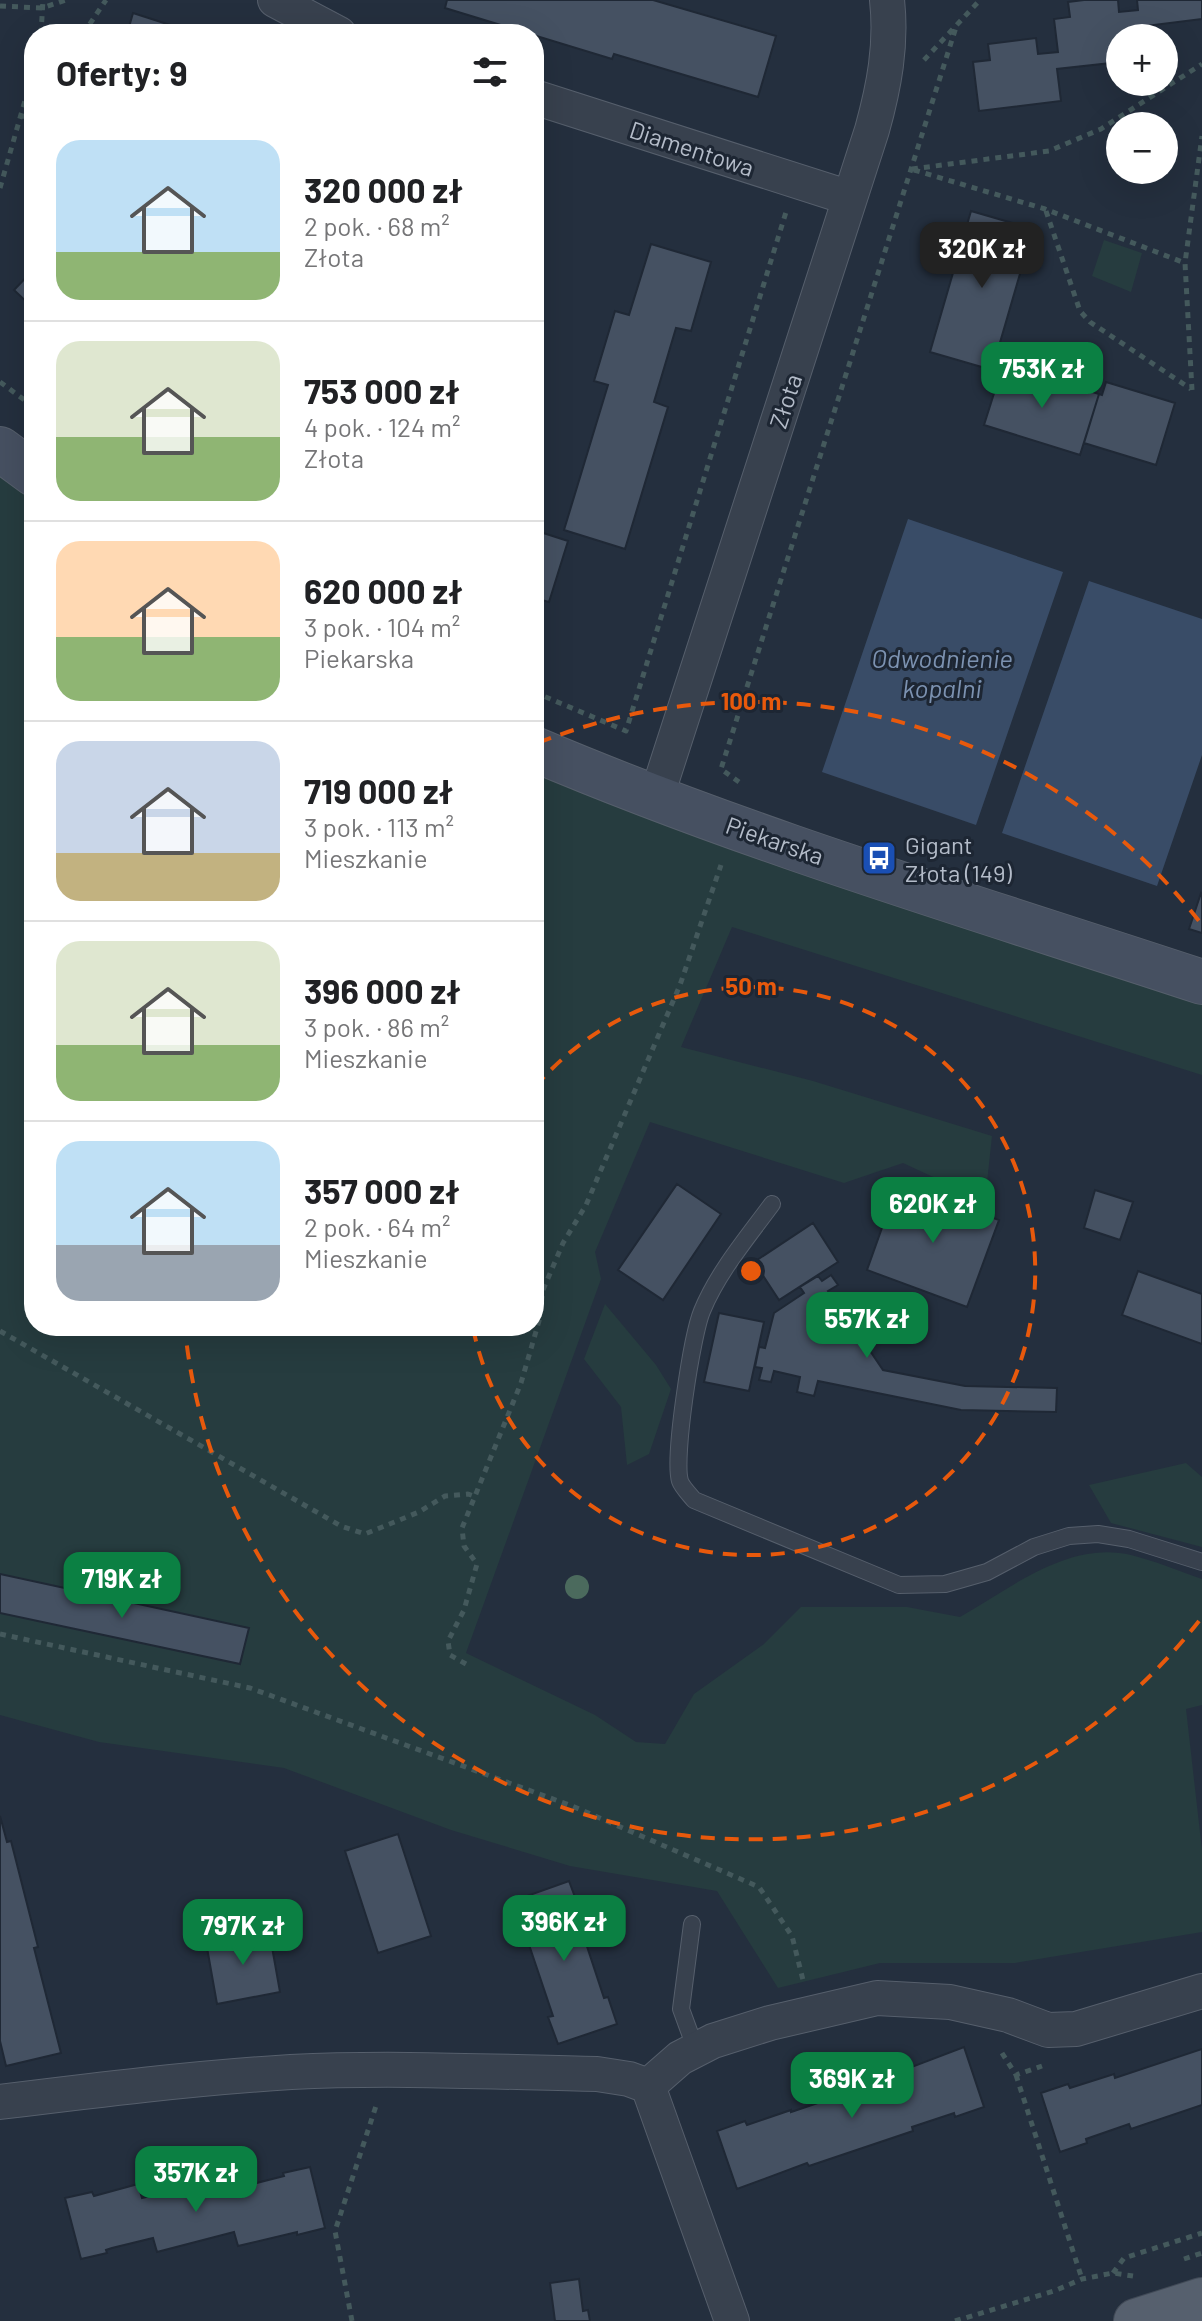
<!DOCTYPE html>
<html lang="pl">
<head>
<meta charset="utf-8">
<style>
  :root { --surface:#fff; --page:#f2f2f2; --text:#202124; --muted:#757577; --line:#e0e0e0; --accent:#0b8043 }
  body { margin:0; font-family:Barlow,sans-serif; background:var(--page); color:var(--text); height:100vh; display:flex; flex-direction:column; font-size:30px; white-space:nowrap }
  * { box-sizing:border-box; margin:0 }
  p { font-size:26px; color:var(--muted) }
  .icon { flex:none; width:44px; height:44px; fill:none; stroke:currentColor; stroke-width:2; stroke-linecap:round; stroke-linejoin:round }
  .map { position:relative; flex:1; overflow:hidden }
  .details { position:absolute; left:24px; top:24px; width:520px; height:1312px; display:flex; flex-direction:column; background:var(--surface); border-radius:32px; box-shadow:0 8px 32px #0002 }
  .details>* { flex:none }
  .buttons { position:absolute; left:1106px; top:24px; display:grid; gap:16px }
  .buttons a { display:grid; place-items:center; width:72px; height:72px; border-radius:50%; background:var(--surface); box-shadow:0 8px 32px #0002; font-size:40px }
  .price { position:absolute; translate:-50% -68px; padding:0 18px; border-radius:16px; background:var(--accent); color:#fff; font-size:26px; line-height:52px; filter:drop-shadow(0 2px 4px #0008) }
  .price::after { content:''; position:absolute; left:50%; top:48px; width:24px; height:18px; margin-left:-12px; background:inherit; clip-path:polygon(0 0,100% 0,50% 100%) }
  .price.current { background:#222; color:#fff }
  ul { padding:0; list-style:none }
  li { display:flex; align-items:center; gap:24px; height:200px; padding:0 32px }
  li+li { border-top:2px solid var(--line) }
  li span { display:grid; place-items:center; flex:none; width:224px; height:160px; border-radius:24px; color:#555 }
  li>.icon { margin-inline-start:auto }
  span .icon { width:96px; height:96px; fill:#fffc; stroke-width:1 }
  li b { font-size:34px }
  h2 { display:flex; justify-content:space-between; align-items:center; height:96px; padding:0 32px; font-size:34px }
  .map>svg:first-child { display:block }
  .green { fill:#263c3f }
  .water { fill:#394c67 }
  .building { fill:#455162; stroke:#1f2835; stroke-width:2 }
  .lines { fill:none; stroke-linecap:round; stroke-linejoin:round }
  .lane-casing { stroke:#565f6c; stroke-width:18 }
  .street-casing { stroke:#565f6c; stroke-width:36 }
  .secondary-casing { stroke:#565f6c; stroke-width:46 }
  .primary-casing { stroke:#414a57; stroke-width:46 }
  .path { stroke:#44595c; stroke-width:5; stroke-dasharray:6 6; stroke-linecap:butt }
  .lane { stroke:#38414e; stroke-width:16 }
  .street { stroke:#38414e; stroke-width:34 }
  .secondary { stroke:#465061; stroke-width:44 }
  .primary { stroke:#56606e; stroke-width:44 }
  .tree { fill:#4b6a5d }
  .ring { fill:none; stroke:#e8590c; stroke-width:4; stroke-dasharray:14 10 }
  .labels { text-anchor:middle; dominant-baseline:central; stroke-width:6; stroke-linejoin:round; paint-order:stroke }
  .street-label { font-size:24px; fill:#b4bcc9; stroke:#1d2633 }
  .poi-label { font-size:24px; fill:#b4bcc9; stroke:#1d2633; text-anchor:start }
  .water-label { font-size:26px; font-style:italic; fill:#7c92b1; stroke:#1d2633 }
  .centre { fill:#e8590c; stroke:#1d2633; stroke-width:4 }
  .ring-label { font-size:24px; text-anchor:middle; font-weight:bold; fill:#e8590c; stroke:#1d2633; stroke-width:6; stroke-linejoin:round; paint-order:stroke }
</style>
</head>
<body>
<div class="map">
<svg width="1202" height="2321" viewBox="0 0 1202 2321">
  <rect width="100%" height="100%" fill="#242f3e"/>
  <!-- green -->
  <path class="green" d="M1104 240 1142 253 1131 292 1092 276Z
    M0 471 34 494V1326H534V768L1202 1003V1075L732 927 681 1047 813 1081 992 1136 985 1201 903 1163 844 1183 650 1122 595 1252 601 1279 466 1653 595 1715 636 1742 665 1744 694 1694 764 1644 801 1607H907L960 1617C1011 1588 1069 1540 1131 1555 1155 1561 1179 1571 1202 1579V1705L1186 1709 1202 1850V1932L1015 1963H880L778 1988 717 1891 570 1866 451 1830 284 1768 99 1742 0 1715Z
    M605 1304 656 1365 671 1389 649 1454 627 1465 621 1407 584 1359Z
    M1186 1463 1202 1477V1547L1111 1523 1089 1485Z"/>
  <!-- water -->
  <path class="water" d="M908 519 1063 572 976 825 822 772Z
    M1089 581 1202 619V755L1157 886 1002 833Z"/>
  <!-- building -->
  <path class="building" d="M447 0H653L776 36 758 97 614 54 612 59 445 8Z
    M1084 0H1118L1119 12 1138 10 1137 0H1202V19L1137 27 1139 38H1120V62L1057 69 1061 101 979 111 973 62 990 60 988 44 1036 38 1038 54 1058 52 1054 19 1070 17 1068 2Z
    M133 13 195 33V34H127Z
    M971 211 1033 229 992 370 930 352Z
    M651 244 711 262 691 331 676 328 654 402 668 407 625 549 564 530 608 385 594 381 615 311 629 315Z
    M34 269V309L14 290Z
    M1003 365 1099 394 1080 455 984 425Z
    M1106 382 1175 403 1156 465 1084 443 1099 394 1102 395Z
    M534 530 568 541 549 602 534 598Z
    M1201 893 1202 894V933L1189 929Z
    M898 1183 999 1220 967 1307 867 1270Z
    M677 1184 721 1214 663 1300 618 1270Z
    M1095 1190 1133 1202 1120 1240 1084 1228Z
    M813 1223 838 1262 779 1300 754 1262Z
    M1138 1271 1202 1294V1344L1122 1315Z
    M831 1275 838 1285 828 1291 843 1313 854 1306 864 1320 854 1327 883 1370 965 1386 1057 1388 1056 1412 961 1410 818 1381 814 1396 797 1392 800 1377 774 1371 771 1382 759 1380 762 1368 755 1367 759 1347 765 1348 774 1313 804 1293 800 1287 818 1276 822 1281Z
    M719 1313 764 1322 749 1391 704 1382Z
    M0 1574 249 1628 240 1664 0 1613Z
    M0 1816 7 1842 11 1841 38 1947 34 1948 61 2053 6 2066 0 2041Z
    M398 1834 431 1936 378 1953 345 1851Z
    M569 1881 579 1908 575 1910 604 1998 608 1997 617 2024 558 2044 548 2017 553 2016 523 1927 519 1928 510 1902Z
    M269 1930 280 1992 217 2004 206 1942Z
    M964 2047 984 2107 955 2117 954 2113 912 2127 913 2131 809 2166 807 2163 737 2189 717 2131 745 2121 747 2125 791 2110V2112L894 2077 893 2074Z
    M1202 2049V2105L1131 2129 1129 2124 1086 2139 1087 2143 1060 2152 1041 2093 1068 2084 1070 2088 1114 2074 1115 2078Z
    M310 2167 325 2228 297 2235V2232L238 2246 234 2232 157 2252 153 2238 112 2248 106 2250 107 2253 81 2259 65 2198 92 2192 94 2196 138 2184 142 2198 218 2179 221 2192 284 2176 283 2173Z
    M579 2279 583 2311 588 2310 590 2321H555L550 2283Z"/>
  <g class="lines">
    <defs>
      <path id="lane" d="M772 1204C747 1238 718 1272 702 1311 692 1335 673 1458 680 1481 682 1487 690 1495 694 1500L899 1585 945 1584 987 1572 1034 1547 1069 1536 1098 1534 1129 1539 1202 1562
        M692 1924 681 2009 696 2050"/>
      <path id="street" d="M275 0 339 34
        M534 97 850 198
        M656 798 872 130C884 87 892 45 887 0
        M648 2086 680 2058 713 2041 770 2023 877 1998 950 2002 1008 2015 1048 2030 1076 2029 1202 1991
        M0 2102C97 2090 194 2078 291 2072 393 2067 495 2072 597 2074L629 2079 648 2086 732 2321"/>
      <path id="secondary" d="M0 449 34 474
        M534 749C751 841 978 908 1202 982"/>
      <path id="primary" d="M1136 2321 1202 2300"/>
    </defs>
    <!-- lane casing -->
    <use href="#lane" class="lane-casing"/>
    <!-- street casing -->
    <use href="#street" class="street-casing"/>
    <!-- secondary casing -->
    <use href="#secondary" class="secondary-casing"/>
    <!-- primary casing -->
    <use href="#primary" class="primary-casing"/>
    <!-- path -->
    <path class="path" d="M0 6 42 8 66 0
      M373 27 396 34
      M43 28 59 34
      M41 34 43 0
      M83 34 106 0
      M924 60 980 0
      M21 116 34 117
      M912 169 1049 151 1101 129 1202 64
      M914 170 1045 209 1185 263
      M0 188 34 69
      M1046 211 1080 311 1090 322 1191 389
      M0 382 34 407
      M1192 390 1185 263 1202 136
      M534 692 626 731 786 212
      M739 782 721 769 957 24
      M0 1331 341 1526 365 1534 419 1512 445 1496 468 1494 474 1496
      M0 1634 250 1688 572 1806 759 1887 792 1936 803 1980
      M466 1664 450 1655 448 1641 464 1610 477 1564 464 1546 462 1528 521 1383 539 1321 543 1290 563 1243 586 1205 680 985 721 865
      M1002 2053 1016 2075 1042 2066
      M1016 2075 1082 2279
      M1184 2259 1202 2253
      M1113 2273 1124 2258 1202 2233
      M352 2321 335 2231 376 2106
      M955 2321 1054 2291 1082 2279 1113 2273 1133 2276"/>
    <!-- lane -->
    <use href="#lane" class="lane"/>
    <!-- street -->
    <use href="#street" class="street"/>
    <!-- secondary -->
    <use href="#secondary" class="secondary"/>
    <!-- primary -->
    <use href="#primary" class="primary"/>
  </g>
  <!-- trees -->
  <circle class="tree" cx="577" cy="1587" r="12"/>
  <!-- distance rings -->
  <g class="ring">
    <path d="M535 1087A284 284 0 1 1 473 1328"/>
    <path d="M1199 1621A569 569 0 0 1 185 1330M538 743A569 569 0 0 1 1199 921"/>
  </g>
  <!-- icons -->
  <defs>
    <symbol id="bus-square" viewBox="-11 -11 22 22"><rect x="-9" y="-9" width="18" height="18" rx="4" fill="#1a4fb4" stroke="#1d2633"/><path d="M-5-6H5V4H4V6H2V4H-2V6H-4V4H-5ZM-3.5-4V0h7V-4ZM-3.5 1.2v1.5H-2V1.2ZM2 1.2v1.5H3.5V1.2Z" fill="#fff"/></symbol>
  </defs>
  <g fill-rule="evenodd">
    <use href="#bus-square" x="859" y="838" width="40" height="40"/>
  </g>
  <g class="labels">
    <!-- street labels -->
    <g class="street-label">
      <text transform="translate(692 148) rotate(18)">Diamentowa</text>
      <text transform="translate(785 401) rotate(-72)">Złota</text>
      <text transform="translate(775 840) rotate(19)">Piekarska</text>
    </g>
    <!-- poi labels -->
    <g class="poi-label">
      <text x="905" y="844">Gigant<tspan x="905" dy="28">Złota (149)</tspan></text>
    </g>
    <!-- water labels -->
    <g class="water-label">
      <text x="942" y="657">Odwodnienie<tspan x="942" dy="30">kopalni</tspan></text>
    </g>
  </g>
  <circle cx="751" cy="1271" r="12" class="centre"/>
  <g class="ring-label">
    <text x="751" y="710">100 m</text>
    <text x="751" y="995">50 m</text>
  </g>
</svg>
<div class="buttons">
<a>+</a>
<a>−</a>
</div>
<b class="price current" style="left:982px;top:290px">320K zł</b>
<b class="price" style="left:1042px;top:410px">753K zł</b>
<b class="price" style="left:933px;top:1245px">620K zł</b>
<b class="price" style="left:867px;top:1360px">557K zł</b>
<b class="price" style="left:122px;top:1620px">719K zł</b>
<b class="price" style="left:564px;top:1963px">396K zł</b>
<b class="price" style="left:243px;top:1967px">797K zł</b>
<b class="price" style="left:852px;top:2120px">369K zł</b>
<b class="price" style="left:196px;top:2214px">357K zł</b>
<section class="details">
<h2>Oferty: 9<svg class="icon" aria-label="filters" viewBox="0 0 24 24"><path d="M4 7h16M4 17h16"/><circle cx="9" cy="7" r="2"/><circle cx="15" cy="17" r="2"/></svg></h2>
<ul>
<li><span style="background:linear-gradient(#bfe0f5 70%,#8fb573 0)"><svg class="icon" aria-label="home" viewBox="0 0 24 24"><path d="M3 11l9-7 9 7M6 9v11h12V9"/></svg></span><div><b>320 000 zł</b><p>2 pok. · 68 m²</p><p>Złota</p></div></li>
<li><span style="background:linear-gradient(#dfe7d0 60%,#8fb573 0)"><svg class="icon" aria-label="home" viewBox="0 0 24 24"><path d="M3 11l9-7 9 7M6 9v11h12V9"/></svg></span><div><b>753 000 zł</b><p>4 pok. · 124 m²</p><p>Złota</p></div></li>
<li><span style="background:linear-gradient(#ffd9b3 60%,#8fb573 0)"><svg class="icon" aria-label="home" viewBox="0 0 24 24"><path d="M3 11l9-7 9 7M6 9v11h12V9"/></svg></span><div><b>620 000 zł</b><p>3 pok. · 104 m²</p><p>Piekarska</p></div></li>
<li><span style="background:linear-gradient(#c9d6e8 70%,#c2b280 0)"><svg class="icon" aria-label="home" viewBox="0 0 24 24"><path d="M3 11l9-7 9 7M6 9v11h12V9"/></svg></span><div><b>719 000 zł</b><p>3 pok. · 113 m²</p><p>Mieszkanie</p></div></li>
<li><span style="background:linear-gradient(#dfe7d0 65%,#8fb573 0)"><svg class="icon" aria-label="home" viewBox="0 0 24 24"><path d="M3 11l9-7 9 7M6 9v11h12V9"/></svg></span><div><b>396 000 zł</b><p>3 pok. · 86 m²</p><p>Mieszkanie</p></div></li>
<li><span style="background:linear-gradient(#bfe0f5 65%,#9aa5b1 0)"><svg class="icon" aria-label="home" viewBox="0 0 24 24"><path d="M3 11l9-7 9 7M6 9v11h12V9"/></svg></span><div><b>357 000 zł</b><p>2 pok. · 64 m²</p><p>Mieszkanie</p></div></li>
</ul>
</section>
</div>
</body>
</html>
